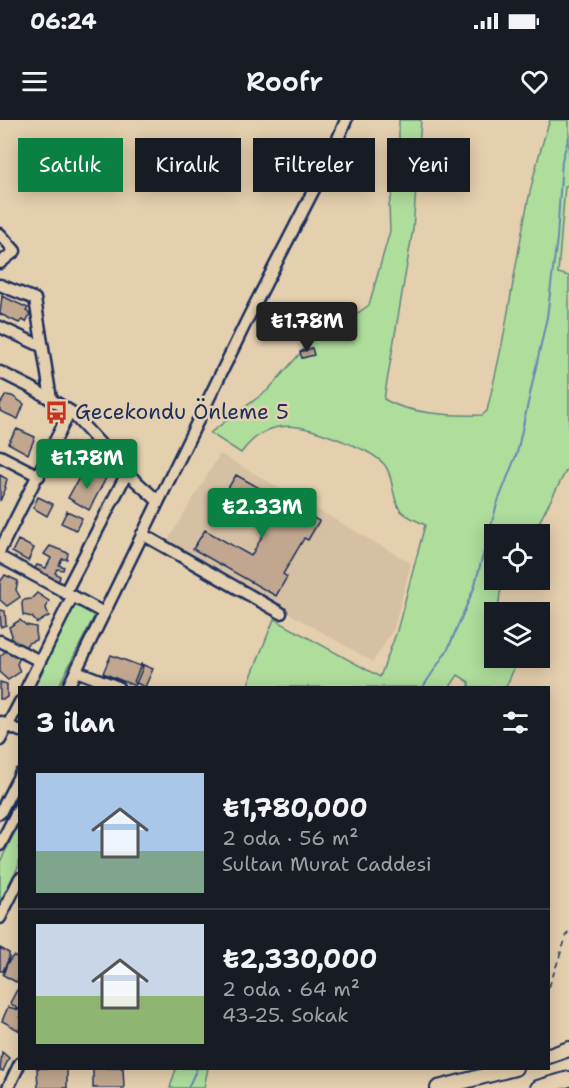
<!DOCTYPE html>
<html lang="tr">
<head>
<meta charset="utf-8">
<style>
  :root { --surface:#171b24; --page:#20242c; --text:#f1f3f6; --muted:#9ea1a6; --line:#363941; --accent:#0b8043 }
  body { margin:0; font-family:"Shantell Sans",sans-serif; background:var(--page); color:var(--text); height:100vh; display:flex; flex-direction:column; font-size:22px; white-space:nowrap }
  * { box-sizing:border-box; margin:0 }
  p { font-size:20px; color:var(--muted) }
  .icon { flex:none; width:33px; height:33px; fill:none; stroke:currentColor; stroke-width:2; stroke-linecap:round; stroke-linejoin:round }
  .map { position:relative; flex:1; overflow:hidden }
  .side { position:absolute; left:18px; top:566px; width:532px; height:384px; display:flex; flex-direction:column; background:var(--surface); border-radius:0px; box-shadow:0 3px 15px #0003 }
  .side>* { flex:none }
  .hud { position:absolute; left:18px; top:18px; width:534px; height:54px; display:flex; gap:12px }
  .fabs { position:absolute; left:484px; top:404px; display:grid; gap:12px }
  .fabs a { display:grid; place-items:center; width:66px; height:66px; border-radius:0px; background:var(--surface); box-shadow:0 3px 15px #0003; font-size:30px }
  .price { position:absolute; translate:-50% -51px; padding:0 14px; border-radius:6px; background:var(--accent); color:#fff; font-size:20px; line-height:39px; filter:drop-shadow(0 2px 3px #0008) }
  .price::after { content:''; position:absolute; left:50%; top:36px; width:18px; height:14px; margin-left:-9px; background:inherit; clip-path:polygon(0 0,100% 0,50% 100%) }
  .price.selected { background:#222; color:#fff }
  ul { padding:0; list-style:none }
  li { display:flex; align-items:center; gap:18px; height:150px; padding:0 18px }
  li+li { border-top:2px solid var(--line) }
  li span { display:grid; place-items:center; flex:none; width:168px; height:120px; border-radius:0px; color:#555 }
  li>.icon { margin-inline-start:auto }
  span .icon { width:72px; height:72px; fill:#fffc; stroke-width:1 }
  li b { font-size:26px }
  h2 { display:flex; justify-content:space-between; align-items:center; height:72px; padding:0 18px; font-size:26px }
  .chip { padding:0 21px; border-radius:0px; background:var(--surface); box-shadow:0 3px 15px #0003; font-size:21px; line-height:54px }
  .chip.selected { background:var(--accent); color:#fff }
  .status { display:flex; justify-content:space-between; align-items:center; height:42px; padding:0 30px; background:var(--surface); direction:ltr }
  .status svg { height:16px; fill:currentColor }
  header { display:flex; justify-content:space-between; align-items:center; height:78px; padding:0 18px; background:var(--surface); font-size:27px; font-weight:600 }
  .map>svg:first-child { display:block }
  .built { fill:#d6c0a4 }
  .green { fill:#aedd9c; stroke:#64867d; stroke-width:1.5 }
  .lines { fill:none; stroke-linecap:round; stroke-linejoin:round }
  .stream { stroke:#6588b6; stroke-width:2 }
  .building { fill:#c1a78f; stroke:#1b2f5e; stroke-width:1.5 }
  .minor-casing { stroke:#1b2f5e; stroke-width:15 }
  .major-casing { stroke:#1b2f5e; stroke-width:18 }
  .path { stroke:#1b2f5e; stroke-width:1.5; stroke-dasharray:6 4.5; stroke-linecap:butt }
  .minor { stroke:#e4cfae; stroke-width:10 }
  .major { stroke:#e4cfae; stroke-width:14 }
  .labels { text-anchor:middle; dominant-baseline:central; stroke-width:5; stroke-linejoin:round; paint-order:stroke }
  .poi-label { font-size:21px; fill:#1b2f5e; stroke:#e4cfae; text-anchor:start }
</style>
</head>
<body>
<div class="status"><b>06:24</b><svg viewBox="0 0 49 12"><path d="M0 12V9h3v3zM5 12V6h3v6zM10 12V3h3v9zM15 12V0h3v12zM26 1h20v11H26zM47 4h2v5h-2z"/></svg></div>
<header><svg class="icon" aria-label="menu" viewBox="0 0 24 24"><path d="M4 6h16M4 12h16M4 18h16"/></svg>Roofr<svg class="icon" aria-label="heart" viewBox="0 0 24 24"><path d="M12 20l-8-8c-3-5 5-10 8-4 3-6 11-1 8 4z"/></svg></header>
<div class="map">
<svg width="569" height="968" viewBox="0 0 569 968">
  <rect width="100%" height="100%" fill="#e4cfae"/>
  <filter id="ink" filterUnits="userSpaceOnUse"><feTurbulence type="fractalNoise" baseFrequency=".0167" numOctaves="2"/><feDisplacementMap in="SourceGraphic" scale="12" xChannelSelector="R" yChannelSelector="G"/><feConvolveMatrix kernelMatrix="1 2 1 2 8 2 1 2 1" color-interpolation-filters="sRGB"/></filter>
  <g filter="url(#ink)">
    <!-- built -->
    <path class="built" d="M220 334 411 443 394 508 373 542 167 422Z"/>
    <!-- green -->
    <path class="green" d="M399 0H421L413 109 384 279C408 294 453 296 482 295L487 291C494 260 502 228 507 197 519 131 528 63 550 0H569V65L565 66 558 153 569 156V345L533 414H495V459H507L500 473 498 492H495V537H519L506 567H469V562L458 555 450 567H247L274 499 380 557 397 511 425 405C418 401 407 397 401 391 391 379 394 355 384 344 372 332 355 326 340 320 302 305 269 294 241 333L210 313 268 270 326 204 352 197 369 185 390 111 389 85 399 49Z
      M74 484 95 495 58 567H33Z
      M19 704V745L0 782V742Z
      M176 948H208L204 968H170Z"/>
    <g class="lines">
      <!-- stream -->
      <path class="stream" d="M423 567 448 529 474 468 497 384 517 333 547 197 557 118 562 40 569 17
        M188 968 197 948"/>
    </g>
    <!-- building -->
    <path class="building" d="M2 176 28 188 26 191 30 194 26 202 22 200 19 203 0 194Z
      M312 228 314 235 302 238 300 232Z
      M6 275 12 276 24 284 18 299 0 291V284Z
      M17 309 35 317 28 334 8 323Z
      M70 323 78 326V329L70 348 63 354 60 352 61 350 58 348 60 343 57 341 60 335 64 336 61 332 65 324 69 325Z
      M93 351 106 358 89 390 68 378 79 358 87 361Z
      M0 355 7 359 5 367 6 368 0 381Z
      M236 355 319 401 308 420 304 418 302 422 283 454 287 457 276 476 193 429 205 410 251 436 271 401 225 373Z
      M38 377 53 384 47 396 33 388Z
      M67 391 82 398 76 410 61 403Z
      M18 420 34 428 28 441 12 432Z
      M50 426 68 433 67 439H62L59 445 64 447 63 450 57 449 55 453 60 456 59 461 31 453 37 445 46 448 51 438 44 434Z
      M5 455 18 461 16 470 20 477 7 486 0 480V462Z
      M37 473 49 481 46 488 49 496 37 503 32 497 23 495 22 484 23 480 31 479Z
      M0 490 5 491 6 505 1 507Z
      M20 500 26 505 36 507V520L28 523 23 530 10 523 12 515 9 507Z
      M7 530 20 537 17 544 20 552 8 560 0 553V536Z
      M111 535 143 547 135 566 103 553Z
      M141 544 153 549 145 567 134 562Z
      M0 562 7 564V577L4 579H0Z
      M0 828 9 833V838L3 851H0Z
      M13 836 20 838V857L16 862 3 855 7 844Z
      M17 870 20 871V890L10 883Z
      M8 887 20 890V911L2 901Z
      M2 932 9 938 3 951 0 950Z
      M37 948H67V968H38Z
      M93 948H123L124 968H93Z"/>
    <g class="lines">
      <defs>
        <path id="minor" d="M0 114 15 131 0 143
          M0 165 35 179 51 279
          M0 207 43 227
          M0 252 32 268 70 291 127 353 158 381
          M0 336 39 356
          M142 414 281 493
          M0 430 70 291
          M0 437 104 493
          M65 473 127 353
          M0 521 40 541
          M76 551 118 567
          M27 567 72 477
          M68 567 248 198 327 44 346 0
          M0 602 20 611
          M0 620 20 582
          M0 693 20 654
          M0 725 20 686
          M0 798 20 758
          M8 968 20 943"/>
        <path id="major" d="M549 936 569 929
          M438 968 515 948
          M538 968 569 959"/>
      </defs>
      <!-- minor casing -->
      <use href="#minor" class="minor-casing"/>
      <!-- major casing -->
      <use href="#major" class="major-casing"/>
      <!-- path -->
      <path class="path" d="M549 867 569 809"/>
      <!-- minor -->
      <use href="#minor" class="minor"/>
      <!-- major -->
      <use href="#major" class="major"/>
    </g>
  </g>
  <!-- icons -->
  <defs>
    <symbol id="bus-bare" viewBox="-9 -9 18 18"><path d="M-5-6H5V4H4V6H2V4H-2V6H-4V4H-5ZM-3.5-4V0h7V-4ZM-3.5 1.2v1.5H-2V1.2ZM2 1.2v1.5H3.5V1.2Z" fill="#c8321e" stroke="#e4cfae" stroke-width="2.5" paint-order="stroke"/></symbol>
  </defs>
  <g fill-rule="evenodd">
    <use href="#bus-bare" x="40" y="276" width="33" height="33"/>
  </g>
  <g class="labels">
    <!-- poi labels -->
    <g class="poi-label">
      <text x="75" y="292">Gecekondu Önleme 5</text>
    </g>
  </g>
</svg>
<div class="fabs">
<a><svg class="icon" aria-label="locate" viewBox="0 0 24 24"><circle cx="12" cy="12" r="6"/><path d="M12 2v4M12 18v4M2 12h4M18 12h4"/></svg></a>
<a><svg class="icon" aria-label="layers" viewBox="0 0 24 24"><path d="M12 4l9 5-9 5-9-5zM3 14l9 5 9-5"/></svg></a>
</div>
<b class="price selected" style="left:307px;top:233px">₺1.78M</b>
<b class="price" style="left:87px;top:370px">₺1.78M</b>
<b class="price" style="left:262px;top:419px">₺2.33M</b>
<div class="hud">
<a class="chip selected">Satılık</a>
<a class="chip">Kiralık</a>
<a class="chip">Filtreler</a>
<a class="chip">Yeni</a>
</div>
<section class="side">
<h2>3 ilan<svg class="icon" aria-label="filters" viewBox="0 0 24 24"><path d="M4 7h16M4 17h16"/><circle cx="9" cy="7" r="2"/><circle cx="15" cy="17" r="2"/></svg></h2>
<ul>
<li><span style="background:linear-gradient(#a9c7e8 65%,#7fa58c 0)"><svg class="icon" aria-label="home" viewBox="0 0 24 24"><path d="M3 11l9-7 9 7M6 9v11h12V9"/></svg></span><div><b>₺1,780,000</b><p>2 oda · 56 m²</p><p>Sultan Murat Caddesi</p></div></li>
<li><span style="background:linear-gradient(#c9d6e8 60%,#8fb573 0)"><svg class="icon" aria-label="home" viewBox="0 0 24 24"><path d="M3 11l9-7 9 7M6 9v11h12V9"/></svg></span><div><b>₺2,330,000</b><p>2 oda · 64 m²</p><p>43-25. Sokak</p></div></li>
</ul>
</section>
</div>
</body>
</html>
